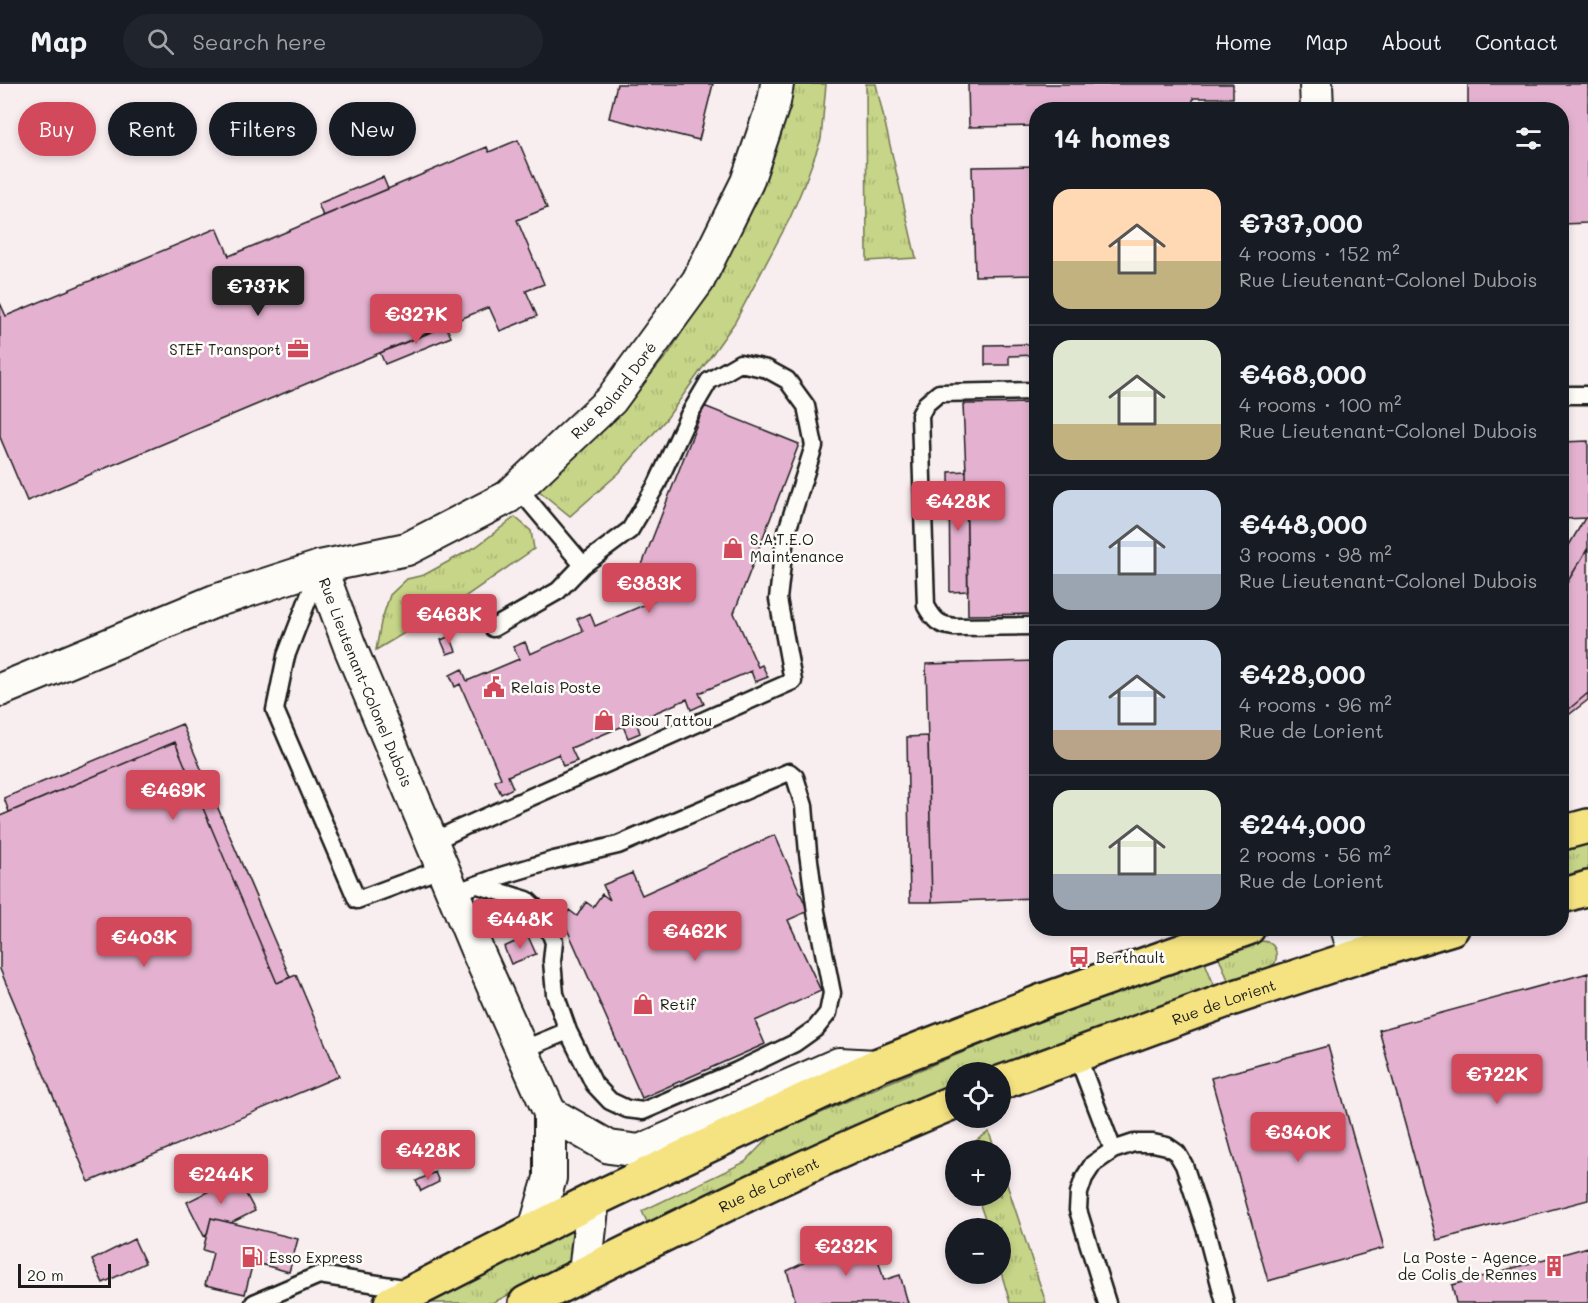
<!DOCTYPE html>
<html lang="en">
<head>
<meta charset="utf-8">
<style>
  :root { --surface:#171b24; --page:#20242c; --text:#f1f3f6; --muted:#9ea1a6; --line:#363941; --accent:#d1495b }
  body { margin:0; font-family:Mali,sans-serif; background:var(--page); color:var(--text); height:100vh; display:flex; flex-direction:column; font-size:22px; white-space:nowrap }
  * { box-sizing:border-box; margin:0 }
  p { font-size:20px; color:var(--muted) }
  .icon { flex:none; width:33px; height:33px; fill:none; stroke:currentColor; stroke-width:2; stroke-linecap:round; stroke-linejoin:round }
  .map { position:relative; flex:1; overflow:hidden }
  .side { position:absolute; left:1029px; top:18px; width:540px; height:834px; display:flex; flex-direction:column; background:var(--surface); border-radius:24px; box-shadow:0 3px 9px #0003 }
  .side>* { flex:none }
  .top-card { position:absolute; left:18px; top:18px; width:570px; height:54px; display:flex; gap:12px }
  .tools { position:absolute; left:945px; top:978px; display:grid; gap:12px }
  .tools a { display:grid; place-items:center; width:66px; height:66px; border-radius:50%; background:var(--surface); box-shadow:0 3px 9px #0003; font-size:30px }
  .scale { position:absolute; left:18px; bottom:15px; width:93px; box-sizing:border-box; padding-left:6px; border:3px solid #1c1c1c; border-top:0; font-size:16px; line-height:21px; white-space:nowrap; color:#1c1c1c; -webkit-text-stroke:4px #fdfcf7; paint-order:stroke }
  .price { position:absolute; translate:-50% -51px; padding:0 14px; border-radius:6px; background:var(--accent); color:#fff; font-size:20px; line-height:39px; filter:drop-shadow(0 2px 3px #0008) }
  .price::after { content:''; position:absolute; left:50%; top:36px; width:18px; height:14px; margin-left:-9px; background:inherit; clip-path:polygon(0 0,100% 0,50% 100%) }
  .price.on { background:#222; color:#fff }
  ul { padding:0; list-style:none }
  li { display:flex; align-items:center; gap:18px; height:150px; padding:0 24px }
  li+li { border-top:2px solid var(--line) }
  li span { display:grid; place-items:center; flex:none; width:168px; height:120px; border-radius:18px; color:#555 }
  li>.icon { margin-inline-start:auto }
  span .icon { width:72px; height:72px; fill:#fffc; stroke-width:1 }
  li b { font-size:26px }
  h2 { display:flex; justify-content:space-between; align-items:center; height:72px; padding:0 24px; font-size:26px }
  .tag { padding:0 21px; border-radius:27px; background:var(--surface); box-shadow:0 3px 9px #0003; font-size:21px; line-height:54px }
  .tag.on { background:var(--accent); color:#fff }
  header { display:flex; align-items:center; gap:36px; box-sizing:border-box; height:84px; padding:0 30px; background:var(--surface); border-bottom:2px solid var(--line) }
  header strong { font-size:28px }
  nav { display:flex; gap:33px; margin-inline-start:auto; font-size:21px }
  .search { width:420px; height:54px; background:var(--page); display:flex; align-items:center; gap:15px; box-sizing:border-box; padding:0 21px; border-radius:33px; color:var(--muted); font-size:22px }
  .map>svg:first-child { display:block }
  .grass { fill:url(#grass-tufts); stroke:#727852; stroke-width:1.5 }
  .building { fill:#e4b2d0; stroke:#1c1c1c; stroke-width:1.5 }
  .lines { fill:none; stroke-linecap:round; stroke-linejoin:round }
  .lane-casing { stroke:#1c1c1c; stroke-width:21 }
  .street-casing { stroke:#1c1c1c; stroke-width:36 }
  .primary-casing { stroke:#1c1c1c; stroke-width:38 }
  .lane { stroke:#fdfcf7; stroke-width:16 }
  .street { stroke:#fdfcf7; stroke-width:32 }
  .primary { stroke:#f5e382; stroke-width:33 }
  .labels { text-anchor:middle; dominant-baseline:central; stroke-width:5; stroke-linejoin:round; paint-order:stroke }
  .poi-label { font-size:15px; fill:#1c1c1c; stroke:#fdfcf7; text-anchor:start }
  .street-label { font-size:15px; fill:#1c1c1c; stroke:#fdfcf7 }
</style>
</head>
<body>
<header>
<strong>Map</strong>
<div class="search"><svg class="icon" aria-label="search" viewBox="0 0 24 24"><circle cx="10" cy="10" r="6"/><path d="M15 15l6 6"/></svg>Search here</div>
<nav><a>Home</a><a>Map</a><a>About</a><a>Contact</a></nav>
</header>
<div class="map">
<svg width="1588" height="1219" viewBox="0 0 1588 1219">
  <defs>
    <pattern id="grass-tufts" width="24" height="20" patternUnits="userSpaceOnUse" patternTransform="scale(1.5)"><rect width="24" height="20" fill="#c7d588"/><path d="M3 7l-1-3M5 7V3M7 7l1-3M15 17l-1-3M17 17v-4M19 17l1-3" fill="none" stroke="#aab675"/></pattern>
  </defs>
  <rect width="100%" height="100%" fill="#f8edef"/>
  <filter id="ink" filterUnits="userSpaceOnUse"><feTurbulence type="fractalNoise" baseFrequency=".0167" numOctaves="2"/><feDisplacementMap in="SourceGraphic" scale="12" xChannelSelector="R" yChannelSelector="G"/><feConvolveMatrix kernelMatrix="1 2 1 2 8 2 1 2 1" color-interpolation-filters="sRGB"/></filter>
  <g filter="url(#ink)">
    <!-- grass -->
    <path class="grass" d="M787 0H826L821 55 806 96 790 134 735 238 667 334 619 389 570 432 538 406 618 329 669 269 717 192Z
      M866 0H876L916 174 867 177Z
      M515 433 531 447 534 465 463 514 376 566 381 538 390 511 407 495 424 491 477 462Z
      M1588 758V788L1562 795V766Z
      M1261 857C1274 857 1279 868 1275 879L1268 884 1228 896 1218 871Z
      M1204 876 1214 901 1001 991 1000 988H956L955 1010 648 1140 642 1127 745 1078 770 1052 883 1001 1015 947Z
      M989 1048 995 1066H962Z
      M1001 1082 1046 1219H1010L1001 1188 1000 1144H988L977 1112H1000Z
      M581 1142 575 1178 492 1219H430Z"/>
    <!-- building -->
    <path class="building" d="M617 0H713L699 56 609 34Z
      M968 0H1233V14H1193V26H1036V42L969 43Z
      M1468 0H1588V139L1562 140V26H1468Z
      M518 56 547 124 517 136 544 200 526 207 537 232 500 247 489 223 27 417 0 353V219L6 232 217 144 229 172 487 63 489 68Z
      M1036 82V191L975 192 972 83Z
      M383 93 388 105 323 132 318 120Z
      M446 242 451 253 385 280 380 269Z
      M1036 260V271L1009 272V281H985V261Z
      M1036 319V530L968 531 966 387 963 320Z
      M704 322 799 360 734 529 758 583 762 581 768 593 755 598 751 587 699 609 704 620 691 626 687 615 636 637 640 649 628 654 623 642 571 664 577 677 563 682 559 670 508 692 513 704 501 710 495 697 501 694 460 600 455 603 450 591 462 585 467 597 519 575 513 563 525 558 530 570 583 547 577 535 590 529 595 542 653 517 662 495 640 486Z
      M1588 357V434L1562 435V358Z
      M966 387 968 507 950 508 949 388Z
      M1585 434H1588V464L1562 507V473Z
      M1588 464V609L1562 631V507Z
      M450 552 456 567 447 570 441 556Z
      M1036 577V814L932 818 926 580Z
      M1588 609V616L1562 636V631Z
      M182 640 290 893 277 899 175 658 9 728 4 714Z
      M928 652 932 818H910L907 653Z
      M175 658 277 899 296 891 339 992 89 1098 0 885V732Z
      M775 751 808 827 788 836 821 907 755 937 765 960 642 1014 567 845 560 840 569 826 577 832 586 818 593 823 602 810 610 816 603 801 632 789 642 811Z
      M528 852 536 870 511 880 504 863Z
      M1588 889V1116L1437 1156 1379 946Z
      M1328 962 1384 1164 1268 1197 1211 994Z
      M435 1088 439 1098 421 1107 416 1097Z
      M237 1093 255 1127 231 1139 211 1134 207 1151 204 1152 187 1118Z
      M211 1134 298 1155 289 1188 253 1178 245 1210 205 1201 213 1169 203 1166Z
      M870 1147 884 1196 900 1191 908 1219H796L787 1187Z
      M134 1155 145 1179 103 1199 92 1176Z
      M1588 1163V1219H1456L1452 1201Z"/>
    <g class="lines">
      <defs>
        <path id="lane" d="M1036 307 939 309 926 320 920 331 926 522C934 536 938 541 954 543L1036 542
          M1562 311H1588
          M320 484 286 572 275 626 357 816 443 784
          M493 544 558 507 583 481 518 404
          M432 758 463 743 793 597 778 515 785 453 814 362 806 322 787 296 767 285 740 279 709 297 689 331 657 400 630 446 583 481
          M454 809 501 792 554 776 618 761 789 688 795 693 804 722 808 769 816 828 832 909 828 929 816 944 795 959 737 987 643 1027 627 1025 610 1017 594 1000 568 947 555 910 552 877 554 858 543 831 527 816 478 801
          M522 966 568 947
          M1077 971 1113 1066
          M254 1219 319 1191 410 1205
          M1107 1219 1078 1126 1079 1109 1084 1094 1093 1080 1113 1066 1134 1059H1153L1167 1062 1177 1069 1184 1081 1206 1147 1225 1219"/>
        <g id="street">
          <path d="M1316 0 1317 26"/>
          <path id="s1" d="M320 483 350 563 477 866 550 1029V1094L535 1145"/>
          <path id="s2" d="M0 606 215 517 320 483 407 465 508 413 611 316 698 197 747 98 774 18 777 0"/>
          <path d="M1347 844 1356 873"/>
          <path d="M550 1029 609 1063 640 1067 839 980 876 982"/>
          <path d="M585 1189 593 1116"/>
        </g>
        <g id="primary">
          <path d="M1562 749 1588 742"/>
          <path d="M1562 812 1588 804"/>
          <path id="s3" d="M1000 999 1227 916 1356 873 1452 844"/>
          <path d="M391 1219 593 1116 876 982 1045 916 1248 844"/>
          <path id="s4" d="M526 1219C667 1148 809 1078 956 1017"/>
        </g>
      </defs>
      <!-- lane casing -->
      <use href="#lane" class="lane-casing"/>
      <!-- street casing -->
      <use href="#street" class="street-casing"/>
      <!-- primary casing -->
      <use href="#primary" class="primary-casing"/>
      <!-- lane -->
      <use href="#lane" class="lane"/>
      <!-- street -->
      <use href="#street" class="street"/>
      <!-- primary -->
      <use href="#primary" class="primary"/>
    </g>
  </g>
  <!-- icons -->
  <defs>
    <symbol id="office-bare" viewBox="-9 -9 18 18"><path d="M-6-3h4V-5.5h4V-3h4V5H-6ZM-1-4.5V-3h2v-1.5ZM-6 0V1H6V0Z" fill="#d1495b" stroke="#fdfcf7" stroke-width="2.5" paint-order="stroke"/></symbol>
    <symbol id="shop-bare" viewBox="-9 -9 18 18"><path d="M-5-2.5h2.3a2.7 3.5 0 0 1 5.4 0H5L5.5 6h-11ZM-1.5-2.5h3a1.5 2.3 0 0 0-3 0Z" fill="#d1495b" stroke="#fdfcf7" stroke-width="2.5" paint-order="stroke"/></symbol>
    <symbol id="civic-bare" viewBox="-9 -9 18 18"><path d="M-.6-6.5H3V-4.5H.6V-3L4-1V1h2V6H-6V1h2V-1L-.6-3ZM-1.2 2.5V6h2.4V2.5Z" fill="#d1495b" stroke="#fdfcf7" stroke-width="2.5" paint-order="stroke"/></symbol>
    <symbol id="bus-bare" viewBox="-9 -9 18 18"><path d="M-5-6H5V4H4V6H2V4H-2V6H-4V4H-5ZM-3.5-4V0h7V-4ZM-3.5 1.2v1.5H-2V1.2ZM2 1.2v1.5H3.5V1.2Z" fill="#d1495b" stroke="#fdfcf7" stroke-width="2.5" paint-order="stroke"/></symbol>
    <symbol id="fuel-bare" viewBox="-9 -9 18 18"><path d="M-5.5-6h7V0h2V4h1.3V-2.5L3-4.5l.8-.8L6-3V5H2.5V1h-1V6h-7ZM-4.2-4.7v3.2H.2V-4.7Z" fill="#d1495b" stroke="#fdfcf7" stroke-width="2.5" paint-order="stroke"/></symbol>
    <symbol id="building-bare" viewBox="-9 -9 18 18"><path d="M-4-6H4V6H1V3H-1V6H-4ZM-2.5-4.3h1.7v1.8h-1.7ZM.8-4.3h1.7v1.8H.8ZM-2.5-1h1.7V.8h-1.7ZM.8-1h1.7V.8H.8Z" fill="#d1495b" stroke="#fdfcf7" stroke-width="2.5" paint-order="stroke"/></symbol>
  </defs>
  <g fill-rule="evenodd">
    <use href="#office-bare" x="283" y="250" width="30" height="30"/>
    <use href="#shop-bare" x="718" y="449" width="30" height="30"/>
    <use href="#civic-bare" x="479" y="588" width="30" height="30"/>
    <use href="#shop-bare" x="589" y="621" width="30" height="30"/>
    <use href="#bus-bare" x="1064" y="858" width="30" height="30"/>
    <use href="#shop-bare" x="628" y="905" width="30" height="30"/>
    <use href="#fuel-bare" x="237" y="1158" width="30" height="30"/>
    <use href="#building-bare" x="1539" y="1167" width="30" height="30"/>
  </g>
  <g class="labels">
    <!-- poi labels -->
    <g class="poi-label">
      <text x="281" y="265" text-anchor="end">STEF Transport</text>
      <text x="750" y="455">S.A.T.E.O<tspan x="750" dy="17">Maintenance</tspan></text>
      <text x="511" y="603">Relais Poste</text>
      <text x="621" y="636">Bisou Tattou</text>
      <text x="1096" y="873">Berthault</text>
      <text x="660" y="920">Retif</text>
      <text x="269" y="1173">Esso Express</text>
      <text x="1537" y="1173" text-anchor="end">La Poste - Agence<tspan x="1537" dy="17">de Colis de Rennes</tspan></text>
    </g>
    <!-- street labels -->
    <g class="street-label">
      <text stroke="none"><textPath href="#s2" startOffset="696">Rue Roland Doré</textPath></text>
      <text stroke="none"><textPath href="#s1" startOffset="124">Rue Lieutenant-Colonel Dubois</textPath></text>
      <text stroke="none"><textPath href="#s3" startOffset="238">Rue de Lorient</textPath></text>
      <text stroke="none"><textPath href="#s4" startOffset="270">Rue de Lorient</textPath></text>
    </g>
  </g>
</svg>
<div class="tools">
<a><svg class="icon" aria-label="locate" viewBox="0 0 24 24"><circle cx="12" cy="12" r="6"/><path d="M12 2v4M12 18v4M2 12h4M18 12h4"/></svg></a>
<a>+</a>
<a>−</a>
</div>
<div class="scale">20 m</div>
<b class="price on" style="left:258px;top:233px">€737K</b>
<b class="price" style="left:416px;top:261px">€327K</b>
<b class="price" style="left:958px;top:448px">€428K</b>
<b class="price" style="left:649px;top:530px">€383K</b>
<b class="price" style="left:449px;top:561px">€468K</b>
<b class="price" style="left:173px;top:737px">€469K</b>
<b class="price" style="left:520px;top:866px">€448K</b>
<b class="price" style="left:695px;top:878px">€462K</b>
<b class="price" style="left:144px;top:884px">€403K</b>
<b class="price" style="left:1497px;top:1021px">€722K</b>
<b class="price" style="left:1298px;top:1079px">€340K</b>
<b class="price" style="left:428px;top:1097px">€428K</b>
<b class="price" style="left:221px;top:1121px">€244K</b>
<b class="price" style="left:846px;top:1193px">€232K</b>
<div class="top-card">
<a class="tag on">Buy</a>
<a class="tag">Rent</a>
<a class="tag">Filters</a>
<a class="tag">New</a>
</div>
<section class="side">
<h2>14 homes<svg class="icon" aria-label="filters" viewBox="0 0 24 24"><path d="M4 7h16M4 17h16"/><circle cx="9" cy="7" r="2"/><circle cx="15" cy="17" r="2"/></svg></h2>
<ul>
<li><span style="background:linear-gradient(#ffd9b3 60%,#c2b280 0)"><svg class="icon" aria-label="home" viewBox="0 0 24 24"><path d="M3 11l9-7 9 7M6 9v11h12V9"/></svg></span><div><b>€737,000</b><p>4 rooms · 152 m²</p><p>Rue Lieutenant-Colonel Dubois</p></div></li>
<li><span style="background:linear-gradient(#dfe7d0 70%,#c2b280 0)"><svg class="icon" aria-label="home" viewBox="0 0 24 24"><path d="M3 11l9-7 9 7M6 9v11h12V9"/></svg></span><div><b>€468,000</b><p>4 rooms · 100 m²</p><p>Rue Lieutenant-Colonel Dubois</p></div></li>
<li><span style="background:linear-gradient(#c9d6e8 70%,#9aa5b1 0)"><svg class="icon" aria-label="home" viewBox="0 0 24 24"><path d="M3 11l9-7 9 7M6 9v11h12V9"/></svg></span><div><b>€448,000</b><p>3 rooms · 98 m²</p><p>Rue Lieutenant-Colonel Dubois</p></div></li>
<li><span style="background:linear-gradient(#c9d6e8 75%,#b9a48a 0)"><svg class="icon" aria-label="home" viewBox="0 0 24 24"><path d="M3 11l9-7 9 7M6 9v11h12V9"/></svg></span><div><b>€428,000</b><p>4 rooms · 96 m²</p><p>Rue de Lorient</p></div></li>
<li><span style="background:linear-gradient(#dfe7d0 70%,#9aa5b1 0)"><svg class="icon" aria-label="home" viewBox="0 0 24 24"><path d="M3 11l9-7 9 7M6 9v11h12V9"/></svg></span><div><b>€244,000</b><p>2 rooms · 56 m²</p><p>Rue de Lorient</p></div></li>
</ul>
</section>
</div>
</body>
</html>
